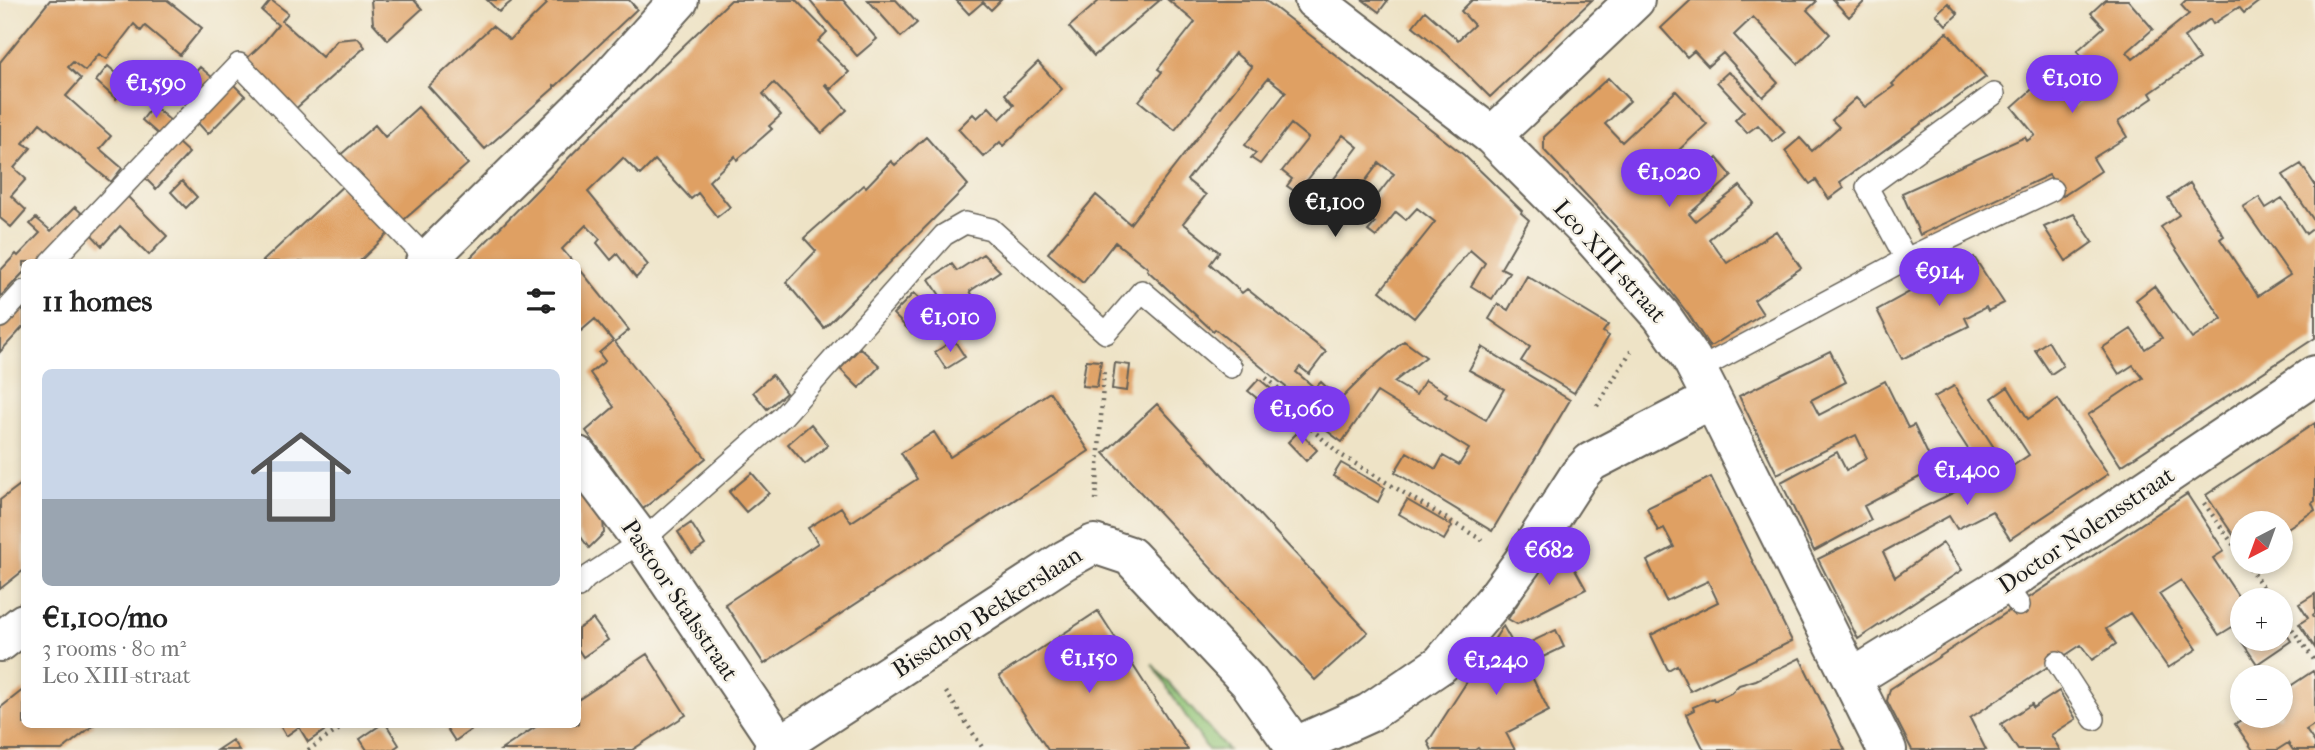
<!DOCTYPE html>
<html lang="en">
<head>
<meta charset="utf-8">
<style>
  :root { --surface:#fff; --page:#f6f6f6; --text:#222; --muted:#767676; --accent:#7c3aed }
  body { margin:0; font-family:"IM FELL French Canon",serif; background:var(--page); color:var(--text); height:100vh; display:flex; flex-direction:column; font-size:26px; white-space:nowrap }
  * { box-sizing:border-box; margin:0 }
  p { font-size:23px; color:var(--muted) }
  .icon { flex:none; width:38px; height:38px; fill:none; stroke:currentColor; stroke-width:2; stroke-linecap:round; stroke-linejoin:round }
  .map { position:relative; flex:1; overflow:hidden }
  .sheet { position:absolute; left:21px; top:259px; width:560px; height:469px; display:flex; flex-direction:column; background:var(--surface); border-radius:10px; box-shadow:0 4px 10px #0003 }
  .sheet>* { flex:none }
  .needle { width:46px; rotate:221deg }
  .controls { position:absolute; left:2230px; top:511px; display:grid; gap:14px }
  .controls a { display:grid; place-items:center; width:63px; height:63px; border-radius:50%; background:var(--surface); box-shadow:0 4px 10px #0003; font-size:35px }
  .price { position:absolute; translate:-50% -60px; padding:0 16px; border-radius:24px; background:var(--accent); color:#fff; font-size:23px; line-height:46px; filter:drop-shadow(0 2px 4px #0008) }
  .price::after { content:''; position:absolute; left:50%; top:42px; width:21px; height:16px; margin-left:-10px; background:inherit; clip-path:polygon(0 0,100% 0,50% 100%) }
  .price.on { background:#222; color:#fff }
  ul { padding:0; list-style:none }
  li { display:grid; align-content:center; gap:14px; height:371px; padding:0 21px }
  li span { display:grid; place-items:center; height:217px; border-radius:10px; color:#555 }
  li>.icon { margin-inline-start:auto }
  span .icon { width:126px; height:126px; fill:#fffc; stroke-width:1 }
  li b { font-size:30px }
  h2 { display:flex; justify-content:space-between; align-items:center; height:84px; padding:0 21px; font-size:30px }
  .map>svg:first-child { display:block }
  .green { fill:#90c476; stroke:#567049; stroke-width:2 }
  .building { fill:#dfa064 }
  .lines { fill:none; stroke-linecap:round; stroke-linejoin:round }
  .service-casing { stroke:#666258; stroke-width:24 }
  .minor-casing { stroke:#666258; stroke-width:42 }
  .path { stroke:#666258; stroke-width:4.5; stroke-dasharray:2 5; stroke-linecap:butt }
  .service { stroke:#fff; stroke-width:21 }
  .minor { stroke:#fff; stroke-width:38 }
  .labels { text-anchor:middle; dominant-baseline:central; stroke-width:5; stroke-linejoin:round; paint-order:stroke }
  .street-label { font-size:24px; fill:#1c1c1c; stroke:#f7f3e8 }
</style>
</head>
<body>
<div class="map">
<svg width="2315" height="750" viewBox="0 0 2315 750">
  <rect width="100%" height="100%" fill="#f7f3e8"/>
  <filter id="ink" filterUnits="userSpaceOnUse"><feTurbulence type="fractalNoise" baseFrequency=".0143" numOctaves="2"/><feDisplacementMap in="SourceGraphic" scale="14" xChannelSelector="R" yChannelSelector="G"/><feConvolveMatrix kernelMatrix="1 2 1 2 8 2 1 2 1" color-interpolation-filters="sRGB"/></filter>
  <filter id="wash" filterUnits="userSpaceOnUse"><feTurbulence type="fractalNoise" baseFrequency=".00686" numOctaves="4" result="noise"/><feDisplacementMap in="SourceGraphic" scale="28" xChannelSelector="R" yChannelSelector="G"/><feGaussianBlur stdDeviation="1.57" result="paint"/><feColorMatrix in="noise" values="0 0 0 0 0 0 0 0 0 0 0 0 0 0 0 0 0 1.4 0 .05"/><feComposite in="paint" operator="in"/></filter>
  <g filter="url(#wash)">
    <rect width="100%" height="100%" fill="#eee3c6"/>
    <!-- green -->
    <path class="green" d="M1152 664 1228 750H1208Z"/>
    <g id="blocks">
      <!-- building -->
      <path class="building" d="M50 0H167L202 28 180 55 145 26 141 31 134 24 107 59 99 54 85 71 73 62 68 67 81 79 66 96 111 136 100 149 122 168 111 182 40 123 23 143 31 148 14 168 26 179 11 196 26 210 11 227 0 218V62Z
        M271 0 288 13 282 21 322 57 337 40 358 38 365 47 293 111 245 60 264 42 278 25 262 11Z
        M371 0H414L422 9 388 40 373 23Z
        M487 0H513L499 12Z
        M543 0H629L637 9 556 86 554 85V88L485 149 428 86 492 26 510 40 547 4Z
        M731 0H796L827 32 818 41 849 72 831 89 826 84 825 85 847 110 822 133 774 83 763 94 781 115 769 126 772 129 737 160 735 156 709 181 730 207 717 217 698 193 691 199 655 160 640 175 623 158 588 192 648 265 636 278 617 254 611 260 597 243 600 239 586 225 562 249 573 262H466L596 130Z
        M809 0H843L877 39 857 56Z
        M868 0H896L917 23 901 37Z
        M956 0H1001L991 10 983 2 969 14Z
        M1100 0H1160L1094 56 1069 27Z
        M1168 0H1265L1464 155 1522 211 1521 213 1529 220 1501 268 1509 272 1492 299 1471 286 1485 263 1470 250 1414 318 1380 291 1435 222 1417 208 1406 220 1396 212 1376 237 1368 231 1375 223 1363 214 1394 174 1379 163 1340 214 1320 197 1358 147 1343 135 1297 193 1287 186 1292 179 1282 171 1308 138 1291 124 1260 164 1251 158 1256 153 1245 145 1286 92 1268 78 1187 180 1206 195 1183 223 1219 252 1210 264 1242 293 1247 289 1326 352 1309 374 1300 367 1296 372 1315 388 1321 382 1340 400 1372 368 1404 341 1426 357 1394 382 1416 395 1425 380 1447 393 1445 396 1486 420 1504 389 1469 370 1482 347 1570 400 1492 531 1395 472 1407 452 1436 469 1443 456 1459 465 1469 449 1377 392 1342 442 1315 422 1320 415 1215 329 1213 331 1147 270 1148 268 1115 242 1083 283 1048 253 1096 195 1130 224 1252 67 1235 53 1175 130 1139 101 1162 72 1158 69 1195 22Z
        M1363 0H1388L1379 12Z
        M1472 0H1592L1490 97 1447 54 1413 26 1425 11 1458 40 1474 25 1461 11Z
        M1691 0H1815L1816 2 1807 10 1830 34 1798 64 1753 17 1734 35 1778 83 1763 97 1723 53 1708 66 1694 51 1687 57 1661 28Z
        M1833 0H1866L1849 17Z
        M2105 0H2128L2153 29 2127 52 2133 59 2189 14 2181 5 2186 0H2261L2244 13 2239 7 2213 24 2210 19 2184 37 2199 59 2150 93 2153 98 2118 122 2127 137 2093 158 2101 171 2063 196 2049 175 1920 235 1902 193 2025 137 2027 141 2035 135 2012 107 2047 76 2074 107 2105 82 2077 51 2104 27 2091 13Z
        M1948 3 1958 14 1946 25 1936 14Z
        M1947 32 1986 77 1840 182 1844 188 1829 199 1816 180 1810 184 1785 151 1800 138 1812 151 1839 127 1832 120 1856 98 1865 107 1894 86 1892 84Z
        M1038 62 1062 89 1003 146 1000 142 984 157 958 129 973 114 977 118 989 107 1000 119 1014 105 1005 94Z
        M108 66 129 84 116 99 96 81Z
        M200 67 213 78 190 102 178 92Z
        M1728 72 1736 78 1785 132 1773 142 1758 125 1747 133 1735 120 1744 111 1717 82Z
        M1608 78 1630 101 1605 124 1622 142 1676 91 1707 124 1653 174 1673 196 1717 158 1732 176 1689 214 1695 221 1740 186 1754 203 1709 239 1727 263 1776 231 1801 268 1754 300 1763 314 1710 347 1689 315 1644 257 1544 150V137Z
        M233 84 245 96 208 134 197 122Z
        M153 106 171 121 158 134 142 120Z
        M418 107 468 164 399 224 339 156 375 125 385 137Z
        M926 137 968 185 824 328 786 282 816 251 804 238 864 185 866 187 891 161 895 165Z
        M177 142 189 153 156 189 144 177Z
        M2301 164 2315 185V222L2283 175Z
        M182 181 197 197 186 208 171 192Z
        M346 183 392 230 359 262H262Z
        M2190 183 2224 236 2220 239 2258 296 2290 275 2243 207 2259 197 2266 208 2282 198 2306 234 2315 227V338L2121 466 2088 415 2143 378 2133 365 2119 374 2102 348 2131 329 2145 349 2162 338 2136 300 2154 286 2192 339 2222 319 2161 227 2179 215 2168 198Z
        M126 195 167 236 149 255 120 226 102 246 90 233Z
        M75 207 87 218 45 262H24V272L0 297V271L16 254 18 256 40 233 30 224 36 218 51 231Z
        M2074 214 2093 242 2066 261 2044 227Z
        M983 254 1000 271 970 291 977 303 955 318 929 279 952 264 957 271Z
        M1974 257 2004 303 1988 311 1986 307 1965 318 1969 326 1902 359 1877 310 1942 274 1941 272Z
        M578 267 629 330 615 342 706 458 643 509 586 431 614 407 590 373 605 361 599 353 613 341 595 319 581 331 578 326Z
        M1527 276 1608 325 1603 332 1609 336 1574 393 1521 361 1530 347 1489 319 1498 304 1508 310Z
        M914 293 933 311 912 333 893 314Z
        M19 306 24 312V326L0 352V326Z
        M954 340 965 357 946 369 935 352Z
        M2048 341 2063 366 2051 374 2035 350Z
        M860 348 880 366 859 388 840 369Z
        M1830 351 1846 382 1811 400 1819 415 1885 381 1908 428 1914 425 1935 469 1864 506 1871 520 1814 551 1781 482 1837 452 1846 470 1867 458 1856 435 1777 474 1739 396Z
        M1086 360 1101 361 1097 387 1082 386Z
        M1115 363 1130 365 1127 391 1112 389Z
        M772 375 786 393 767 409 753 392Z
        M1259 379 1299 412 1289 424 1248 391Z
        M1954 386 2008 469 2029 455 1992 398 2008 387 2028 419 2058 399 2108 474 2010 539 1992 511 1957 529 1949 516 1883 552 1895 577 1943 543 1962 570 1858 639 1818 559 1975 482 1976 485 1987 478 1934 397Z
        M1050 392 1089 451 764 664 725 604 818 543 808 528 841 507 851 522 917 479 901 453 934 432 950 457Z
        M1157 404 1368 632 1315 680 1104 453Z
        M2315 423V501L2312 503 2315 510 2280 533V523H2242V548L2206 495Z
        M811 424 828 445 805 464 788 444Z
        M1299 431 1317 450 1306 461 1288 442Z
        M1341 463 1385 488 1378 502 1333 476Z
        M752 473 769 493 746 512 729 492Z
        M1711 477 1792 641 1690 691 1677 665 1668 670 1651 635 1718 602 1708 581 1666 601 1647 561 1674 547 1664 528 1658 531 1647 508Z
        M24 482V570L0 589V500Z
        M578 485 603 520 604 533 589 548 578 533Z
        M2187 494 2224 551 2213 558 2242 602V621L2219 635 2181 580 2159 594 2197 649 2168 668 2130 613 2106 629 2116 644 2092 660 2081 645 1970 718 1986 750H1912L1887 701 1890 689Z
        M1407 500 1452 526 1444 540 1399 514Z
        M691 523 705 545 692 554 678 532Z
        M1564 549 1586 589 1517 624 1508 619 1546 558Z
        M2315 594V613L2313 615 2315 618V648L2299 624 2308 618 2299 604Z
        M1098 611 1172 726 1188 750H1048L999 676Z
        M593 619 608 640 583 657 578 649V629Z
        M2280 624 2291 641 2257 664 2234 630 2242 625V639H2280Z
        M1503 626 1516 649 1556 630 1564 647 1526 665 1549 711 1506 733 1515 750H1480L1478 748 1475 750H1432L1428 742Z
        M647 654 686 715 632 750H501L540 724H578V700Z
        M1800 658 1845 750H1704L1686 714 1694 710 1693 707 1713 698 1714 701 1731 693 1739 685 1756 680Z
        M2313 671 2315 675V724L2306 730 2315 743V750H2293L2288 743 2277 750H2253L2235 724 2247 716H2280V693Z
        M24 689V724H95L62 750H0V708Z
        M2059 691 2076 719 2051 735 2060 750H2018L2001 724 2032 704 2033 708Z
        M279 724H334L308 742 299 727 286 736Z
        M382 724H386L399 745 392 750H367L360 739Z
        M444 724H479L455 741Z
        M232 740 239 750H217Z"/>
    </g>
  </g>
  <g filter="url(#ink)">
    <use href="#blocks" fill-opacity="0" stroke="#666258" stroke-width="2"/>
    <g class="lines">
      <defs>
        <path id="service" d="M1906 259 1867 187 1994 94
          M51 262 239 64 428 260
          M0 317 24 291
          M1696 371 1906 259 2052 190
          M2005 584 2019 605
          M578 587 586 578 642 541 783 416 944 235 965 223 991 229 1106 333 1142 291 1231 367
          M2057 662 2094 719"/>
        <path id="minor" d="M1314 0 1492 136 1583 227 1661 315 1691 358 1712 399 1887 750
          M1492 136 1635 0
          M425 262 596 93 679 0
          M578 456 642 541 780 746
          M0 642 24 623
          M1853 678 2005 584 2315 375
          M1296 746 1369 713 1441 664 1494 601 1522 563 1579 475 1591 462 1712 399
          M773 750 1065 560 1094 544 1130 556 1249 682 1297 750"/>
      </defs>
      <!-- service casing -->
      <use href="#service" class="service-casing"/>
      <!-- minor casing -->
      <use href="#minor" class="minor-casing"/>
      <!-- path -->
      <path class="path" d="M1266 378 1302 408 1309 427 1341 455 1482 540
        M1597 406 1631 351
        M1096 500 1104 368
        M2204 503 2242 557
        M2245 562 2272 600
        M2280 612 2315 661
        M946 692 984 750
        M308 750 347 724"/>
      <!-- service -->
      <use href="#service" class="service"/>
      <!-- minor -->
      <use href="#minor" class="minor"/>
    </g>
  </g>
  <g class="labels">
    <!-- street labels -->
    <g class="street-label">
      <text transform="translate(1610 261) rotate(48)">Leo XIII-straat</text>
      <text transform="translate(2086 530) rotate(-34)">Doctor Nolensstraat</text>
      <text transform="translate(680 600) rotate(56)">Pastoor Stalsstraat</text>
      <text transform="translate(987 612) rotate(-33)">Bisschop Bekkerslaan</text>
    </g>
  </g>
</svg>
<div class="controls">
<a><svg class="needle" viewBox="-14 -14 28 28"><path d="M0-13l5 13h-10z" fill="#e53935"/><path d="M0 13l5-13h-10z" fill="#767676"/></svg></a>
<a>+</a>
<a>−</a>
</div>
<b class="price" style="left:2072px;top:115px">€1,010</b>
<b class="price" style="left:156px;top:120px">€1,590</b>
<b class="price" style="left:1669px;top:209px">€1,020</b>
<b class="price on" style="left:1335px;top:239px">€1,100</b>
<b class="price" style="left:1939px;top:308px">€914</b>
<b class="price" style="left:950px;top:354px">€1,010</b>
<b class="price" style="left:1302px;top:446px">€1,060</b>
<b class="price" style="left:1967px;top:507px">€1,400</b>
<b class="price" style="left:1549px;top:587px">€682</b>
<b class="price" style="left:1089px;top:695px">€1,150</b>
<b class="price" style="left:1496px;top:697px">€1,240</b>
<section class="sheet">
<h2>11 homes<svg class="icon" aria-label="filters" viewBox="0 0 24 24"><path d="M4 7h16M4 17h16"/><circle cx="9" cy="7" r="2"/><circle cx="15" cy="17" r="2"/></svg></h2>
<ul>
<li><span style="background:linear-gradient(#c9d6e8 60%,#9aa5b1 0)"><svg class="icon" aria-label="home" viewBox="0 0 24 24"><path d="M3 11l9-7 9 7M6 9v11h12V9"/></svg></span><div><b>€1,100/mo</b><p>3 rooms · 80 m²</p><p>Leo XIII-straat</p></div></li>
</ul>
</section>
</div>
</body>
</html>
